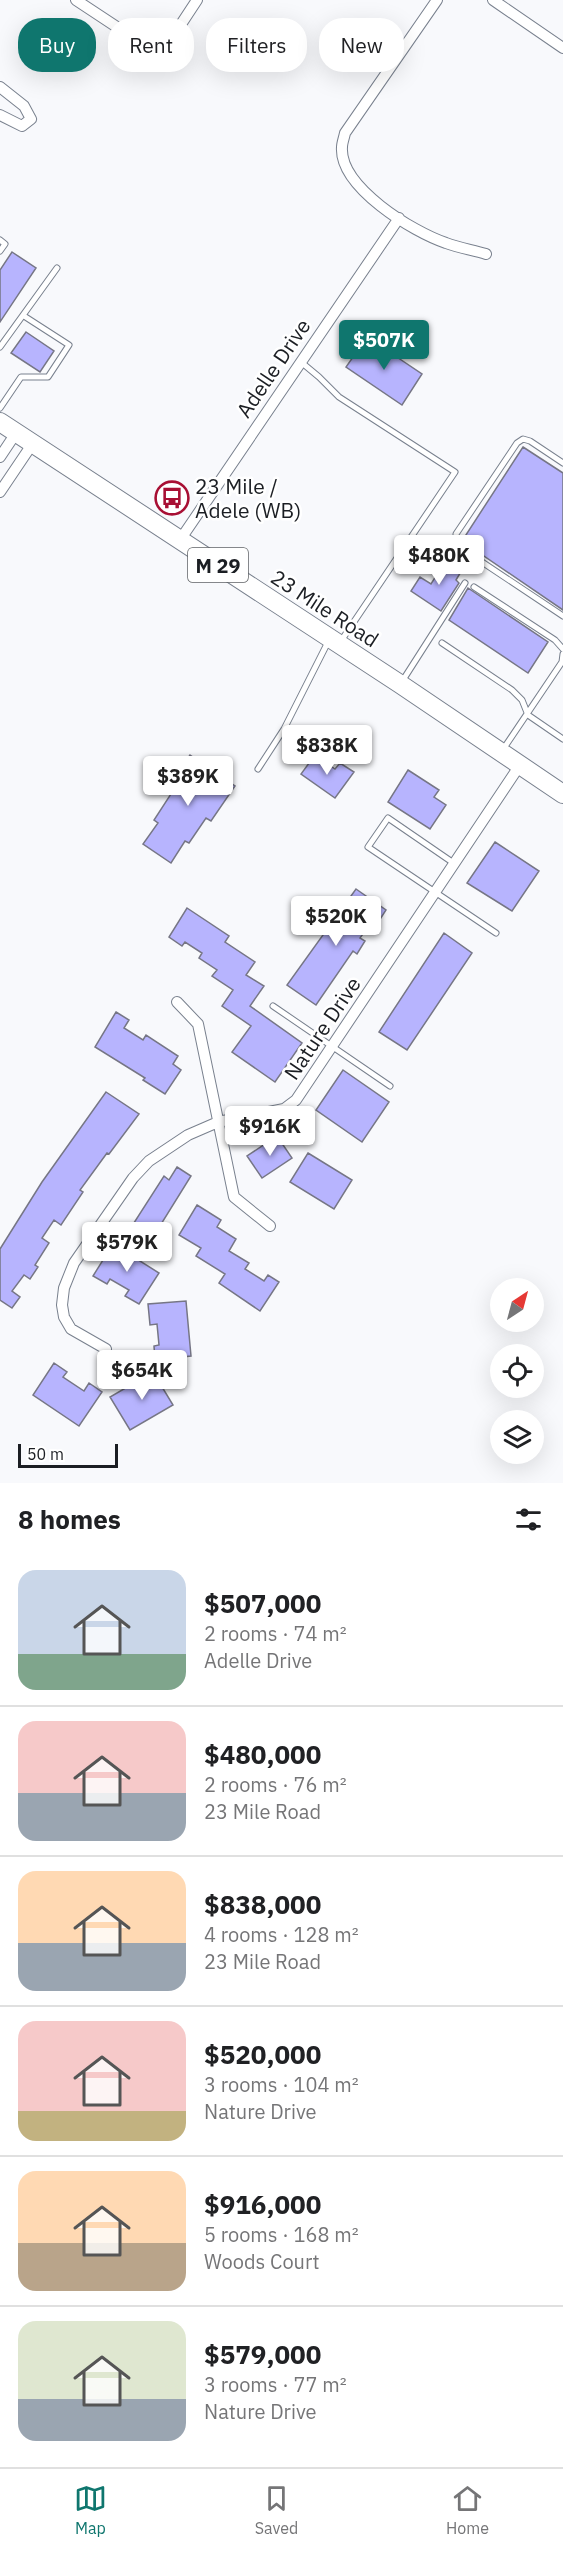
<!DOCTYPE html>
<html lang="en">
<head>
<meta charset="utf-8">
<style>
  :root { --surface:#fff; --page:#f6f6f6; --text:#202124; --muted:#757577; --line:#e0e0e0; --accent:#0f766e }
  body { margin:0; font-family:"IBM Plex Sans",sans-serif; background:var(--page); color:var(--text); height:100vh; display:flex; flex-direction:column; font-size:22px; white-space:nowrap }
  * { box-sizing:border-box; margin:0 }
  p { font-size:20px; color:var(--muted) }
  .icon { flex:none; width:33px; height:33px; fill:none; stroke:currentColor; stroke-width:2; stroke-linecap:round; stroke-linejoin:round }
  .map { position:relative; height:1483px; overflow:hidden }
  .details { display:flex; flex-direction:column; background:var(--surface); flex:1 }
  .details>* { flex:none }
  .guide { position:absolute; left:18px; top:18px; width:528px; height:54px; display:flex; gap:12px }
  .needle { width:39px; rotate:36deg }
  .fabs { position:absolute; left:490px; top:1278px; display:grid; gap:12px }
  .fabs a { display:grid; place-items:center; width:54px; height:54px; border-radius:50%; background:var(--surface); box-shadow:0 6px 24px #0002; font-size:30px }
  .scale { position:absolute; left:18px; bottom:15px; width:100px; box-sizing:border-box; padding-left:6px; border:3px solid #1b1e23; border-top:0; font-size:16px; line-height:21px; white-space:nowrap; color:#1b1e23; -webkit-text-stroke:4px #fff; paint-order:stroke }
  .price { position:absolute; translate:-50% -51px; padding:0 14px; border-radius:6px; background:#fff; color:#222; font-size:20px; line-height:39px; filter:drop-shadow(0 2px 3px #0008) }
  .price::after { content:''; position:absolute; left:50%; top:36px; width:18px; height:14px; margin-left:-9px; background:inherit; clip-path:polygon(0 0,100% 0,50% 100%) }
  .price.selected { background:var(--accent); color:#fff }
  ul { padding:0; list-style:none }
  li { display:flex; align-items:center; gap:18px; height:150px; padding:0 18px }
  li+li { border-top:2px solid var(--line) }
  li span { display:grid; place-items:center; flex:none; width:168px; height:120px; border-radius:18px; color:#555 }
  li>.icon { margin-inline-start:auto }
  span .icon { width:72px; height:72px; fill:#fffc; stroke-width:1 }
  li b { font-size:26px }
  h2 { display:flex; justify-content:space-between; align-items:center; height:72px; padding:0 18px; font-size:26px }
  .pill { padding:0 21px; border-radius:24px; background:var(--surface); box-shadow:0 6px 24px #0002; font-size:21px; line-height:54px }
  .pill.selected { background:var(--accent); color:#fff }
  .tabs { display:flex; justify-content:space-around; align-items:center; height:84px; border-top:2px solid var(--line); background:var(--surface); font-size:16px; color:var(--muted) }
  .tabs a { display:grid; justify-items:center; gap:3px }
  .tabs .selected { color:var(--accent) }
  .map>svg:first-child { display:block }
  .building { fill:#b7b4fe; stroke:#767685; stroke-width:1.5 }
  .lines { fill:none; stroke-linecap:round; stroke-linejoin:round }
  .service-casing { stroke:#79818e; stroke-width:7 }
  .minor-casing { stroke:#79818e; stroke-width:12 }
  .primary-casing { stroke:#79818e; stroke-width:20 }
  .service { stroke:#fff; stroke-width:5 }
  .minor { stroke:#fff; stroke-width:10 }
  .primary { stroke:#fff; stroke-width:18 }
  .labels { text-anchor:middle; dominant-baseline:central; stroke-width:5; stroke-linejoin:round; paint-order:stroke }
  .shield { fill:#fff; stroke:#5f6265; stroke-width:1.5 }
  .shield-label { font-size:20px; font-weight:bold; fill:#1b1e23 }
  .street-label { font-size:21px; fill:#1b1e23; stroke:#fff }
  .poi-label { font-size:21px; fill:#1b1e23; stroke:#fff; text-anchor:start }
</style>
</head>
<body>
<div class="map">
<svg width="563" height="1483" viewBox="0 0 563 1483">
  <rect width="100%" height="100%" fill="#f8f9fc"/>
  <!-- building -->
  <path class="building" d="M12 252 36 268 0 322V270Z
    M26 332 54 351 40 372 11 353Z
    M367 337 422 374 402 405 346 367Z
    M523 447 563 473V610L462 541Z
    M446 560 462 570 456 580 459 583 441 611 411 591 420 577 431 584Z
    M468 588 548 642 528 673 449 620Z
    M190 755 235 786 211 821 206 818 189 843 185 841 171 863 143 844 158 823 154 820 171 794 166 790Z
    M315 755 335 769 340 763 354 772 335 798 301 774Z
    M408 770 439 790 434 797 446 805 430 829 388 802Z
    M495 842 539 871 512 911 467 883Z
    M356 889 386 910 377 924 372 921 360 938 365 941 357 954 353 951 316 1005 287 985Z
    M187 908 229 936 225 942 255 962 246 975 264 986 250 1006 302 1043 275 1082 232 1052 251 1026 222 1006 233 990 212 976 217 970 199 958 202 953 185 942 182 946 169 937Z
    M444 933 472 953 407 1050 379 1032Z
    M116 1012 129 1020 124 1028 143 1040 146 1035 178 1056 173 1064 181 1070 165 1094 143 1080 145 1078 95 1047Z
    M343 1070 389 1102 362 1142 316 1110Z
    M106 1092 139 1114 109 1154 107 1153 80 1190 83 1192 61 1225 54 1220 42 1238 49 1243 35 1265 38 1267 30 1279 24 1275 12 1291 20 1297 12 1308 0 1300V1249L42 1182Z
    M277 1136 292 1158 262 1178 247 1156Z
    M308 1153 352 1180 334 1209 290 1182Z
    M177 1167 191 1176 150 1242 130 1229 164 1176 169 1180Z
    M197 1205 221 1220 217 1227 236 1239 229 1251 249 1263 245 1269 264 1281 268 1275 279 1282 260 1311 219 1283 225 1274 196 1256 201 1248 179 1235Z
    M113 1244 159 1273 139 1304 125 1296 129 1290 110 1279 107 1284 93 1276Z
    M186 1301 191 1356 155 1360 154 1346 159 1345 157 1324 150 1325 148 1304Z
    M54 1363 67 1372 63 1377 84 1391 89 1383 102 1392 79 1426 33 1395Z
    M153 1372 173 1405 130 1430 110 1397Z"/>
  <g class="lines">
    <defs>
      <path id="service" d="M0 240 5 244 0 251
        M0 347 57 268
        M301 362 319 377 339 397 455 472 341 641
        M0 408 21 377H48L69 345 24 316
        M563 463 530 441 523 439 517 443 456 534V541L461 548 563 616
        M474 587 555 640 563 649
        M442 643 512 690 522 700 528 715 563 739
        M403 680 465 583
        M502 751 562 662 563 654
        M258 769 284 729 328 642
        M455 864 388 818 368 847 496 933
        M273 1006 390 1086"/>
      <path id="minor" d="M76 0 138 41 158 46 172 38 197 0
        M437 0 345 133C344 138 342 143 342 147 339 187 413 232 446 243 459 248 473 250 486 254
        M493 0 563 48
        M0 87 24 106 31 119 22 126 0 115
        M0 457 16 433
        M0 492 33 443
        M180 540 399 218
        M177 1002 198 1024 234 1197 270 1226
        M106 1349 71 1329 64 1317 62 1305 64 1288 74 1263 133 1178 149 1161 188 1135 218 1122 284 1109 296 1100 520 765"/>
      <path id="primary" d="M0 422 400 684 563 794"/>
    </defs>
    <!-- service casing -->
    <use href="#service" class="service-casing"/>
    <!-- minor casing -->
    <use href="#minor" class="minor-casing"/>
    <!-- primary casing -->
    <use href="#primary" class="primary-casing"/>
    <!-- service -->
    <use href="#service" class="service"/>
    <!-- minor -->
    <use href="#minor" class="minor"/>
    <!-- primary -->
    <use href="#primary" class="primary"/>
  </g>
  <!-- icons -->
  <defs>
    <symbol id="bus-ring" viewBox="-11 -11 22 22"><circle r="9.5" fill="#fff" stroke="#a80f34" stroke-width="1.5"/><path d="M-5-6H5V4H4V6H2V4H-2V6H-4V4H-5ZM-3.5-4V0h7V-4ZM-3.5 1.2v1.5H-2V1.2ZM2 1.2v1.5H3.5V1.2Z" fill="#a80f34"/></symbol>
  </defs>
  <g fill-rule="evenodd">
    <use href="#bus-ring" x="153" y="479" width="38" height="38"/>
  </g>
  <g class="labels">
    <!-- shield labels -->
    <rect class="shield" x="188" y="548" width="60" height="34" rx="4.5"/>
    <g class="shield-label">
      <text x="218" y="565">M 29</text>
    </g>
    <!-- street labels -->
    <g class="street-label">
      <text transform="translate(273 368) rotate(-56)">Adelle Drive</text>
      <text transform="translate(325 608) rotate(33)">23 Mile Road</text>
      <text transform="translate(322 1028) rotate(-56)">Nature Drive</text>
    </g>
    <!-- poi labels -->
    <g class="poi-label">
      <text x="195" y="486">23 Mile /<tspan x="195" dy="24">Adele (WB)</tspan></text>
    </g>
  </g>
</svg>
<div class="fabs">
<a><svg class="needle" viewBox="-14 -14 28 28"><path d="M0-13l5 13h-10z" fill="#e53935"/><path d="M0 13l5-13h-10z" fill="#757577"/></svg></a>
<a><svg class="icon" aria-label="locate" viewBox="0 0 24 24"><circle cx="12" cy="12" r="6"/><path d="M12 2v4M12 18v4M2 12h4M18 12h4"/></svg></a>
<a><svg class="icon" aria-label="layers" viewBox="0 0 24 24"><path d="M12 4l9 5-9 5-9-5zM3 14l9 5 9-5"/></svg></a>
</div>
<div class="scale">50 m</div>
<b class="price selected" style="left:384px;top:371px">$507K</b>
<b class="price" style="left:439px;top:586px">$480K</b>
<b class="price" style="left:327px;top:776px">$838K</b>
<b class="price" style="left:188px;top:807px">$389K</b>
<b class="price" style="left:336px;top:947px">$520K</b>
<b class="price" style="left:270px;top:1157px">$916K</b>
<b class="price" style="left:127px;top:1273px">$579K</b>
<b class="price" style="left:142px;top:1401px">$654K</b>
<div class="guide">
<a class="pill selected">Buy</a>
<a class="pill">Rent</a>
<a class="pill">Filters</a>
<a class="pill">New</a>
</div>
</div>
<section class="details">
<h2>8 homes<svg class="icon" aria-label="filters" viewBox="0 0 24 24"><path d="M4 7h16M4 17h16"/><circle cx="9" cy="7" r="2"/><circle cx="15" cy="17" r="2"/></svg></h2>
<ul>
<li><span style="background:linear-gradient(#c9d6e8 70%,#7fa58c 0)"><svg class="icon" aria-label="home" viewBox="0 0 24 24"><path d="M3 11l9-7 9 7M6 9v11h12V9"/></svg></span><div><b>$507,000</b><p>2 rooms · 74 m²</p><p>Adelle Drive</p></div></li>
<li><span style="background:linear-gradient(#f6c9c9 60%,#9aa5b1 0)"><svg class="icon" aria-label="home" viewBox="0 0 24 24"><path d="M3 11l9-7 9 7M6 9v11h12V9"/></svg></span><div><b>$480,000</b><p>2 rooms · 76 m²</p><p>23 Mile Road</p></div></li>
<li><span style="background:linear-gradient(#ffd9b3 60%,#9aa5b1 0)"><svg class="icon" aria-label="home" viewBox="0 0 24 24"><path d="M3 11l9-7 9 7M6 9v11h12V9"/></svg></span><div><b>$838,000</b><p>4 rooms · 128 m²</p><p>23 Mile Road</p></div></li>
<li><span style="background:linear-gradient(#f6c9c9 75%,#c2b280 0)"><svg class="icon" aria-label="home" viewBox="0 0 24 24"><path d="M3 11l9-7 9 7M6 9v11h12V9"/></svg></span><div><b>$520,000</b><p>3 rooms · 104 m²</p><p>Nature Drive</p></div></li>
<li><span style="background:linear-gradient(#ffd9b3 60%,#b9a48a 0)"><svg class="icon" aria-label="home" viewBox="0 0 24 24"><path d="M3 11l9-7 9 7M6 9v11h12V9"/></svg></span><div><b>$916,000</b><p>5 rooms · 168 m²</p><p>Woods Court</p></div></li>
<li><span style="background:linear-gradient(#dfe7d0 65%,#9aa5b1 0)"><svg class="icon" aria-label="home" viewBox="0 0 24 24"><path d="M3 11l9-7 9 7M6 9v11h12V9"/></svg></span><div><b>$579,000</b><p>3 rooms · 77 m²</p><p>Nature Drive</p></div></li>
</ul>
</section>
<nav class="tabs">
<a class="selected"><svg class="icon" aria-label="map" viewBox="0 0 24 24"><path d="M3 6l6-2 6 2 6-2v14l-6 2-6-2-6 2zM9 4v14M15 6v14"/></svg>Map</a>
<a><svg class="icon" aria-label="saved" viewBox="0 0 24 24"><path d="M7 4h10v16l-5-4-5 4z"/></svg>Saved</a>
<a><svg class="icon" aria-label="home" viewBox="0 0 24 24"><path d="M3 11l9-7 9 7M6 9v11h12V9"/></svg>Home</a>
</nav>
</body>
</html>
